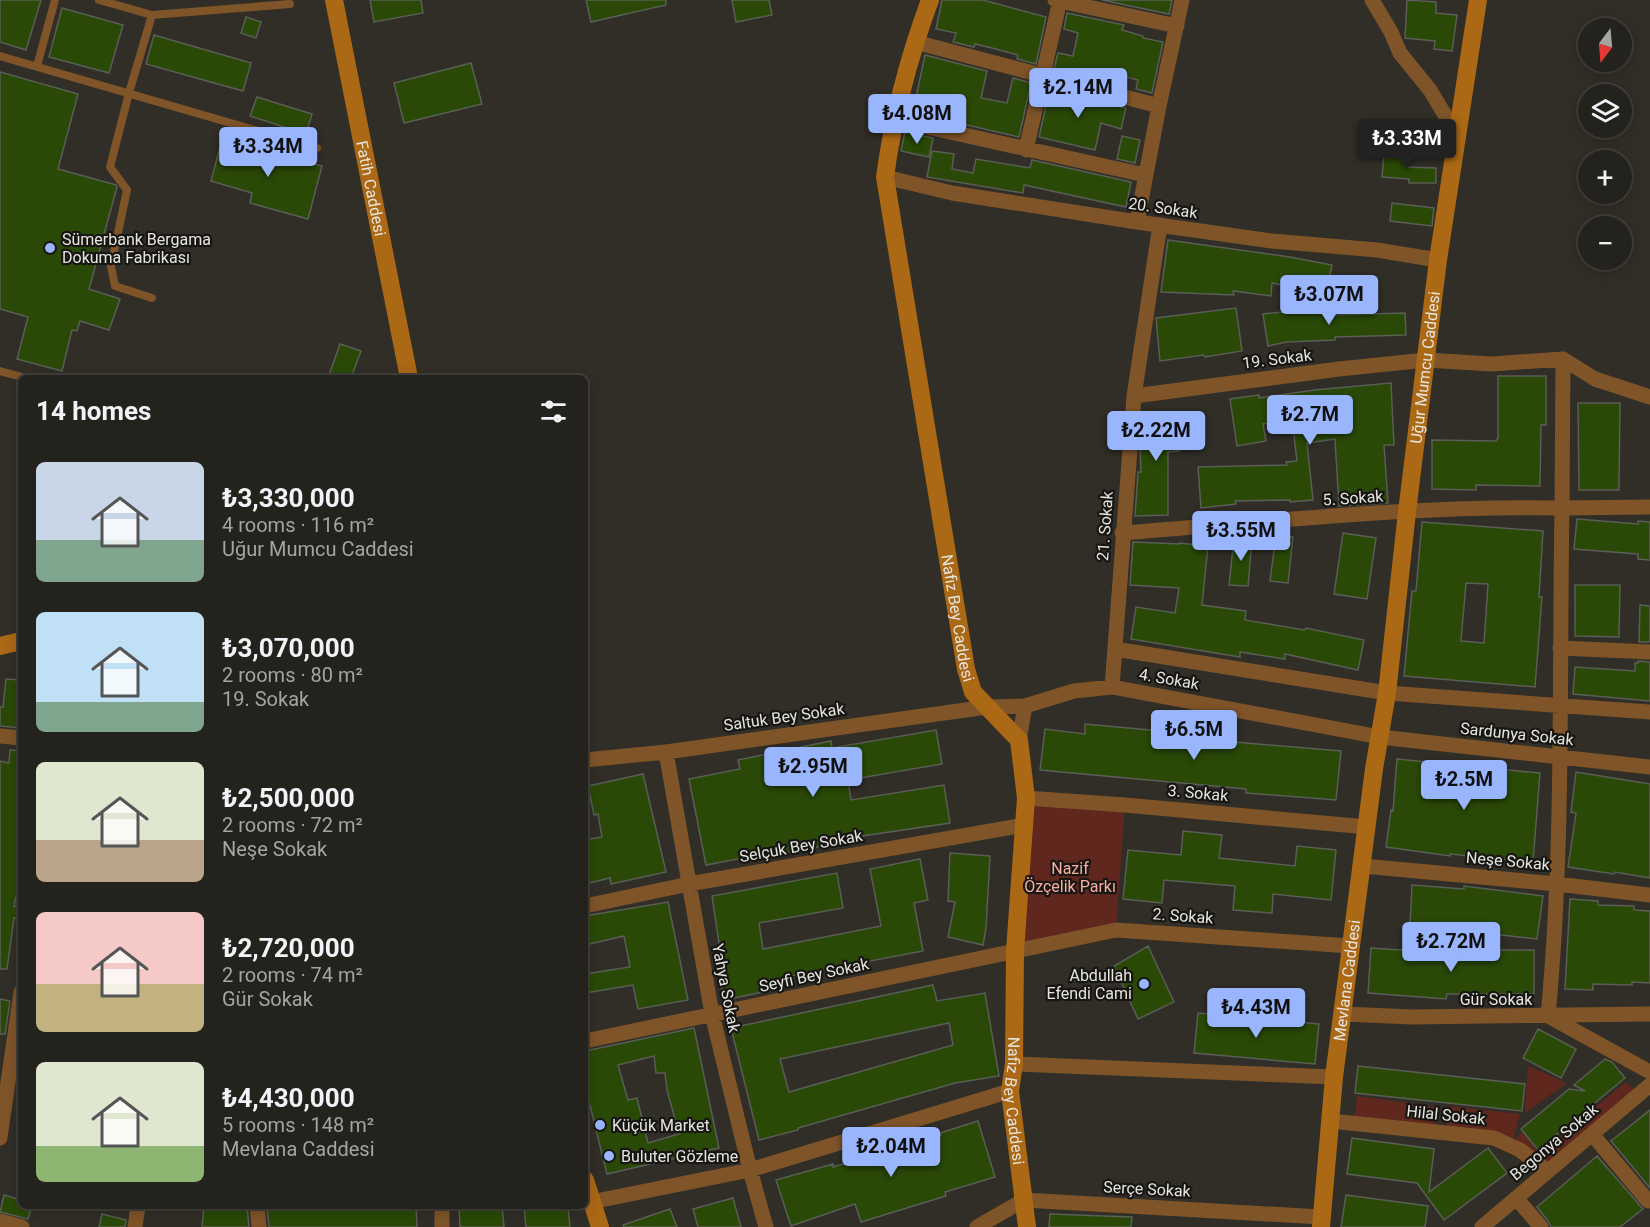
<!DOCTYPE html>
<html lang="en">
<head>
<meta charset="utf-8">
<style>
  :root { --surface:#24221c; --page:#2c2a25; --text:#f1f3f6; --muted:#a3a4a3; --line:#413f3b; --accent:#99b5fd }
  body { margin:0; font-family:Roboto,sans-serif; background:var(--page); color:var(--text); height:100vh; display:flex; flex-direction:column; font-size:22px; white-space:nowrap }
  * { box-sizing:border-box; margin:0 }
  p { font-size:20px; color:var(--muted) }
  .icon { flex:none; width:33px; height:33px; fill:none; stroke:currentColor; stroke-width:2; stroke-linecap:round; stroke-linejoin:round }
  .map { position:relative; flex:1; overflow:hidden }
  .drawer { position:absolute; left:18px; top:375px; width:570px; height:834px; display:flex; flex-direction:column; background:var(--surface); border-radius:9px; box-shadow:0 3px 15px #0003,0 0 0 2px var(--line) }
  .drawer>* { flex:none }
  .needle { width:39px; rotate:196deg }
  .fabs { position:absolute; left:1578px; top:18px; display:grid; gap:12px }
  .fabs a { display:grid; place-items:center; width:54px; height:54px; border-radius:50%; background:var(--surface); box-shadow:0 3px 15px #0003,0 0 0 2px var(--line); font-size:30px }
  .price { position:absolute; translate:-50% -51px; padding:0 14px; border-radius:6px; background:var(--accent); color:#111; font-size:20px; line-height:39px; filter:drop-shadow(0 2px 3px #0008) }
  .price::after { content:''; position:absolute; left:50%; top:36px; width:18px; height:14px; margin-left:-9px; background:inherit; clip-path:polygon(0 0,100% 0,50% 100%) }
  .price.current { background:#222; color:#fff }
  ul { padding:0; list-style:none }
  li { display:flex; align-items:center; gap:18px; height:150px; padding:0 18px }
  li span { display:grid; place-items:center; flex:none; width:168px; height:120px; border-radius:9px; color:#555 }
  li>.icon { margin-inline-start:auto }
  span .icon { width:72px; height:72px; fill:#fffc; stroke-width:1 }
  li b { font-size:26px }
  h2 { display:flex; justify-content:space-between; align-items:center; height:72px; padding:0 18px; font-size:26px }
  .map>svg:first-child { display:block }
  .green { fill:#5f271e }
  .building { fill:#2a4907; stroke:#595e56; stroke-width:1.5; fill-rule:evenodd }
  .lines { fill:none; stroke-linecap:round; stroke-linejoin:round }
  .lane { stroke:#7f5429; stroke-width:8 }
  .street { stroke:#7f5429; stroke-width:15 }
  .secondary { stroke:#ab6815; stroke-width:18 }
  .poi-dot { fill:#99b5fd; stroke:#171613; stroke-width:2 }
  .labels { text-anchor:middle; dominant-baseline:central; stroke-width:4.5; stroke-linejoin:round; paint-order:stroke }
  .street-label { font-size:16px; fill:#e6e5df; stroke:#171613 }
  .poi-label { font-size:16px; fill:#e6e5df; stroke:#171613; text-anchor:start }
  .park-label { font-size:16px; fill:#f9aea0; stroke:#171613 }
</style>
</head>
<body>
<div class="map">
<svg width="1650" height="1227" viewBox="0 0 1650 1227">
  <rect width="100%" height="100%" fill="#302e26"/>
  <!-- green -->
  <path class="green" d="M1026 798 1125 805 1116 930 1015 951Z
    M1528 1066 1567 1083 1525 1113Z
    M1626 1082 1636 1092 1547 1165 1512 1142 1447 1130 1448 1106 1520 1114 1513 1141 1523 1131 1539 1154Z
    M1357 1096 1438 1107 1435 1128 1354 1120Z"/>
  <!-- building -->
  <path class="building" d="M0 0H41L26 50 0 42Z
    M370 0H421L423 13 374 22Z
    M586 0H666V5L591 22Z
    M732 0H769L772 15 736 22Z
    M942 0H983L1046 17 1036 64 1017 59 1018 55 996 49 975 44 974 47 953 42 956 33 936 29Z
    M1102 0H1172L1169 14Z
    M1407 0 1436 2V13L1457 15 1452 51 1434 49 1435 41 1405 38Z
    M62 8 123 25 109 73 49 57Z
    M1067 13 1124 25 1122 30 1143 36V38L1163 42 1152 93 1136 89 1138 80 1096 69 1091 78 1054 69 1058 53 1073 56 1078 33 1064 29Z
    M246 17 261 22 256 38 241 33Z
    M154 35 251 63 243 91 146 64Z
    M925 55 987 71 981 98 1007 103 1013 78 1031 83 1019 137 941 119 943 109 915 102Z
    M471 63 482 104 404 123 394 83Z
    M0 72 78 94 58 169 116 185 117 187 89 289 120 299 109 330 80 321 77 331 72 330 62 371 17 359 28 317 0 309Z
    M1050 88 1126 108 1121 129 1101 123 1095 150 1039 137Z
    M257 97 312 114 306 134 250 116Z
    M905 132 933 138 929 157 901 151Z
    M1122 136 1140 140 1135 163 1117 159Z
    M222 140 322 166 308 219 250 203 252 193 211 181Z
    M932 151 954 154 952 169 973 173 976 159 1030 168 1032 160 1131 182 1126 207 1024 185 1023 193 927 177Z
    M1384 153 1407 155 1406 167 1436 168V183H1409V179L1382 177Z
    M1392 203 1434 208 1432 226 1390 221Z
    M1168 240 1290 257 1332 265 1326 294 1272 283 1271 296 1233 291 1234 295 1161 292Z
    M1333 307V315L1405 313 1406 335 1335 337V340L1287 342 1268 346 1263 314Z
    M1236 308 1242 351 1205 357 1204 355 1160 361 1156 318Z
    M340 344 361 351 351 378H328Z
    M1498 376H1546V425H1541L1540 486 1476 485V490L1432 489V440L1496 441 1498 438Z
    M1391 383 1394 445H1384L1388 503 1339 506 1335 439 1307 443 1313 500 1290 502V500L1235 501 1236 504 1201 508 1198 467 1287 465 1286 462 1297 461 1292 420 1263 424 1266 441 1237 446 1230 399 1259 395V398L1314 390Z
    M1578 403H1620L1619 490H1579Z
    M1177 412 1179 451 1168 452V515L1135 516 1138 472H1141L1140 448 1142 413Z
    M1577 519 1638 524V521L1650 522V560L1638 559V554L1574 549Z
    M1422 522 1543 531 1539 597H1542L1535 687 1404 676 1412 591H1416ZM1466 583 1488 584 1484 643 1461 641Z
    M1343 533 1376 538 1367 599 1334 594Z
    M1276 535 1293 537 1288 583 1270 581Z
    M1234 538 1252 540 1248 586 1229 585Z
    M1133 542 1179 544V543L1208 546 1202 605 1246 611 1245 620 1305 630 1306 628 1364 640 1358 670 1285 654V659L1240 652V657L1131 639 1136 607 1175 613 1179 588 1130 585Z
    M1575 585H1620L1619 637 1575 636Z
    M1640 605 1650 606V642H1639Z
    M1638 661 1650 662V701L1573 694 1575 667 1635 671V663H1638Z
    M6 679 21 680 20 728 0 726V707H3Z
    M1085 724 1236 738 1235 742 1341 751 1336 800 1246 793V789L1040 770 1045 729 1085 734Z
    M936 730 942 764 848 780 851 800 944 785 950 823 849 838V841L754 859 753 856 706 865 689 779 740 769 738 760 831 741 832 748Z
    M10 750 21 751V874L14 906 21 907V919L14 918 7 969H0V761L9 763Z
    M1397 759 1540 773 1533 862 1450 854V856L1386 847 1391 810 1393 811Z
    M1576 772 1650 784V878L1615 872 1614 874 1568 867 1576 813 1571 812Z
    M643 774 666 872 611 884 610 878 585 884V840L602 837 598 814 594 815 588 786Z
    M1183 831 1222 835 1219 858 1295 866 1297 846 1336 850 1331 900 1273 894 1272 913 1233 910 1235 886 1164 880 1162 903 1123 899 1128 850 1181 855Z
    M950 853 990 856 986 928 983 945 948 937 955 902 948 901Z
    M920 859 928 900 914 903 923 951 770 980 772 990 724 1000 718 971 723 970 712 896 837 873 843 908 759 923 763 949 881 926 870 869Z
    M1412 885 1464 889V886L1543 896 1537 939 1410 925Z
    M1570 899 1598 901V905L1634 906V910L1650 911V983L1632 982V985L1593 984V990L1565 989Z
    M668 902 688 1000 638 1009 633 985 585 993V974L630 967 624 936 585 945V916Z
    M1148 946 1174 1002 1138 1019 1114 966Z
    M1371 948 1460 954V950H1534V994H1447L1446 999 1368 993Z
    M933 985 937 1001 985 993 999 1076 955 1083 798 1128V1130L759 1140 731 1028ZM949 1023 953 1045 789 1092 780 1059Z
    M0 999 10 1001 5 1034H0Z
    M1198 1013 1319 1024 1315 1064 1194 1053Z
    M694 1028 719 1148 607 1174 585 1085V1051ZM654 1056 656 1073H665L667 1090 679 1134 648 1143 637 1098 628 1100 618 1065Z
    M1538 1029 1576 1049 1561 1078 1523 1058Z
    M1605 1059 1612 1062 1625 1078 1538 1150 1521 1129 1569 1089 1585 1091 1574 1085Z
    M1358 1066 1525 1084 1522 1111 1355 1093Z
    M1650 1110V1188L1611 1141Z
    M978 1121 995 1177 945 1192 946 1196 861 1222 855 1204 791 1226 776 1180 833 1164V1167L941 1135 940 1133Z
    M1352 1138 1434 1149 1429 1192 1488 1148 1507 1173 1444 1220 1417 1183 1347 1174Z
    M1597 1156 1643 1209 1620 1227H1551L1548 1221 1537 1207Z
    M4 1195 21 1200V1206H32L28 1219 0 1212Z
    M1346 1195 1428 1206 1425 1227H1341Z
    M733 1198 741 1227H698L693 1209Z
    M204 1206H247L249 1227H202Z
    M267 1206H416L417 1227H269Z
    M459 1206H502L504 1227H460Z
    M524 1206H568L570 1227H526Z
    M670 1209 677 1227H624L623 1225Z
    M102 1214 126 1220 125 1227H99Z
    M1050 1214 1132 1217 1131 1227H1049Z"/>
  <g class="lines">
    <!-- lane -->
    <path class="lane" d="M99 0 152 15 129 93 110 167 127 190 111 266 115 286 152 298
      M152 15 290 4
      M0 56 317 148
      M37 66 55 0
      M0 371 26 378"/>
    <!-- street -->
    <path class="street" d="M1055 0 1177 26
      M1372 0 1391 32 1400 53 1430 90 1458 137
      M915 42 1159 106
      M896 120 1145 175
      M1026 150 1060 0
      M885 177 952 193 1137 222 1272 241 1377 250 1438 260
      M1137 222 1159 106 1182 0
      M1563 359 1595 379 1650 397
      M1134 396 1339 369 1426 360 1492 364 1563 359 1562 508 1650 507
      M1122 533C1268 522 1416 505 1562 508 1559 678 1564 847 1548 1016L1650 1072
      M1560 648 1650 652
      M1115 649 1387 693 1650 712
      M1112 687 1134 396 1160 225
      M0 736 21 738
      M1019 740 1025 706
      M666 752 712 1014 750 1170 766 1227
      M585 760 666 752 987 707 1025 706 1074 691 1112 687 1380 737 1650 767
      M1026 798 1125 805 1367 827
      M1363 866 1557 884 1650 895
      M585 906 689 884 1024 825
      M1343 1014 1412 1017 1650 1014
      M585 1041 1116 930 1351 946
      M1014 1064 1334 1077
      M1331 1121 1494 1138 1520 1150 1547 1171
      M1592 1134 1648 1201
      M0 1138 21 992
      M1516 1198 1541 1227
      M591 1202 750 1170 1010 1091
      M257 1206 259 1227
      M442 1206V1227
      M0 1221 22 1227
      M135 1227 138 1206
      M977 1227 1024 1200 1321 1217
      M1482 1227 1650 1085"/>
    <!-- secondary -->
    <g class="secondary">
      <path id="s1" d="M334 0 409 378"/>
      <path id="s2" d="M930 0C909 57 893 117 885 177L966 669 973 692 1019 740 1026 798 1015 951 1014 1064 1010 1091 1027 1227"/>
      <path d="M0 646 21 641"/>
      <path d="M585 1180 600 1227"/>
      <path id="s3" d="M1321 1227 1334 1077 1374 769 1387 693 1407 512 1438 260 1478 0"/>
    </g>
  </g>
  <!-- markers -->
  <g class="poi-dot">
    <circle cx="50" cy="248" r="6"/>
    <circle cx="1144" cy="984" r="6"/>
    <circle cx="600" cy="1125" r="6"/>
    <circle cx="609" cy="1156" r="6"/>
  </g>
  <g class="labels">
    <!-- street labels -->
    <g class="street-label">
      <text stroke="none"><textPath href="#s1" startOffset="192">Fatih Caddesi</textPath></text>
      <text transform="translate(1163 208) rotate(8)">20. Sokak</text>
      <text transform="translate(1277 359) rotate(-7)">19. Sokak</text>
      <text stroke="none"><textPath href="#s3" startOffset="866">Uğur Mumcu Caddesi</textPath></text>
      <text transform="translate(1353 498) rotate(-4)">5. Sokak</text>
      <text transform="translate(1105 526) rotate(-86)">21. Sokak</text>
      <text stroke="none"><textPath href="#s2" startOffset="630">Nafiz Bey Caddesi</textPath></text>
      <text transform="translate(1169 679) rotate(10)">4. Sokak</text>
      <text transform="translate(784 717) rotate(-8)">Saltuk Bey Sokak</text>
      <text transform="translate(1517 734) rotate(6)">Sardunya Sokak</text>
      <text transform="translate(1198 793) rotate(5)">3. Sokak</text>
      <text transform="translate(801 846) rotate(-10)">Selçuk Bey Sokak</text>
      <text transform="translate(1508 861) rotate(5)">Neşe Sokak</text>
      <text transform="translate(1183 916) rotate(4)">2. Sokak</text>
      <text transform="translate(814 975) rotate(-12)">Seyfi Bey Sokak</text>
      <text stroke="none"><textPath href="#s3" startOffset="248">Mevlana Caddesi</textPath></text>
      <text transform="translate(726 988) rotate(79)">Yahya Sokak</text>
      <text x="1496" y="999">Gür Sokak</text>
      <text stroke="none"><textPath href="#s2" startOffset="1134">Nafiz Bey Caddesi</textPath></text>
      <text transform="translate(1446 1115) rotate(6)">Hilal Sokak</text>
      <text transform="translate(1554 1142) rotate(-40)">Begonya Sokak</text>
      <text transform="translate(1147 1189) rotate(3)">Serçe Sokak</text>
    </g>
    <!-- poi labels -->
    <g class="poi-label">
      <text x="62" y="239">Sümerbank Bergama<tspan x="62" dy="18">Dokuma Fabrikası</tspan></text>
      <text x="1132" y="975" text-anchor="end">Abdullah<tspan x="1132" dy="18">Efendi Cami</tspan></text>
      <text x="612" y="1125">Küçük Market</text>
      <text x="621" y="1156">Buluter Gözleme</text>
    </g>
    <!-- park labels -->
    <g class="park-label">
      <text x="1070" y="868">Nazif<tspan x="1070" dy="18">Özçelik Parkı</tspan></text>
    </g>
  </g>
</svg>
<div class="fabs">
<a><svg class="needle" viewBox="-14 -14 28 28"><path d="M0-13l5 13h-10z" fill="#e53935"/><path d="M0 13l5-13h-10z" fill="#a3a4a3"/></svg></a>
<a><svg class="icon" aria-label="layers" viewBox="0 0 24 24"><path d="M12 4l9 5-9 5-9-5zM3 14l9 5 9-5"/></svg></a>
<a>+</a>
<a>−</a>
</div>
<b class="price" style="left:1078px;top:119px">₺2.14M</b>
<b class="price" style="left:917px;top:145px">₺4.08M</b>
<b class="price current" style="left:1407px;top:170px">₺3.33M</b>
<b class="price" style="left:268px;top:178px">₺3.34M</b>
<b class="price" style="left:1329px;top:326px">₺3.07M</b>
<b class="price" style="left:1310px;top:446px">₺2.7M</b>
<b class="price" style="left:1156px;top:462px">₺2.22M</b>
<b class="price" style="left:1241px;top:562px">₺3.55M</b>
<b class="price" style="left:1194px;top:761px">₺6.5M</b>
<b class="price" style="left:813px;top:798px">₺2.95M</b>
<b class="price" style="left:1464px;top:811px">₺2.5M</b>
<b class="price" style="left:1451px;top:973px">₺2.72M</b>
<b class="price" style="left:1256px;top:1039px">₺4.43M</b>
<b class="price" style="left:891px;top:1178px">₺2.04M</b>
<section class="drawer">
<h2>14 homes<svg class="icon" aria-label="filters" viewBox="0 0 24 24"><path d="M4 7h16M4 17h16"/><circle cx="9" cy="7" r="2"/><circle cx="15" cy="17" r="2"/></svg></h2>
<ul>
<li><span style="background:linear-gradient(#c9d6e8 65%,#7fa58c 0)"><svg class="icon" aria-label="home" viewBox="0 0 24 24"><path d="M3 11l9-7 9 7M6 9v11h12V9"/></svg></span><div><b>₺3,330,000</b><p>4 rooms · 116 m²</p><p>Uğur Mumcu Caddesi</p></div></li>
<li><span style="background:linear-gradient(#bfe0f5 75%,#7fa58c 0)"><svg class="icon" aria-label="home" viewBox="0 0 24 24"><path d="M3 11l9-7 9 7M6 9v11h12V9"/></svg></span><div><b>₺3,070,000</b><p>2 rooms · 80 m²</p><p>19. Sokak</p></div></li>
<li><span style="background:linear-gradient(#dfe7d0 65%,#b9a48a 0)"><svg class="icon" aria-label="home" viewBox="0 0 24 24"><path d="M3 11l9-7 9 7M6 9v11h12V9"/></svg></span><div><b>₺2,500,000</b><p>2 rooms · 72 m²</p><p>Neşe Sokak</p></div></li>
<li><span style="background:linear-gradient(#f6c9c9 60%,#c2b280 0)"><svg class="icon" aria-label="home" viewBox="0 0 24 24"><path d="M3 11l9-7 9 7M6 9v11h12V9"/></svg></span><div><b>₺2,720,000</b><p>2 rooms · 74 m²</p><p>Gür Sokak</p></div></li>
<li><span style="background:linear-gradient(#dfe7d0 70%,#8fb573 0)"><svg class="icon" aria-label="home" viewBox="0 0 24 24"><path d="M3 11l9-7 9 7M6 9v11h12V9"/></svg></span><div><b>₺4,430,000</b><p>5 rooms · 148 m²</p><p>Mevlana Caddesi</p></div></li>
</ul>
</section>
</div>
</body>
</html>
